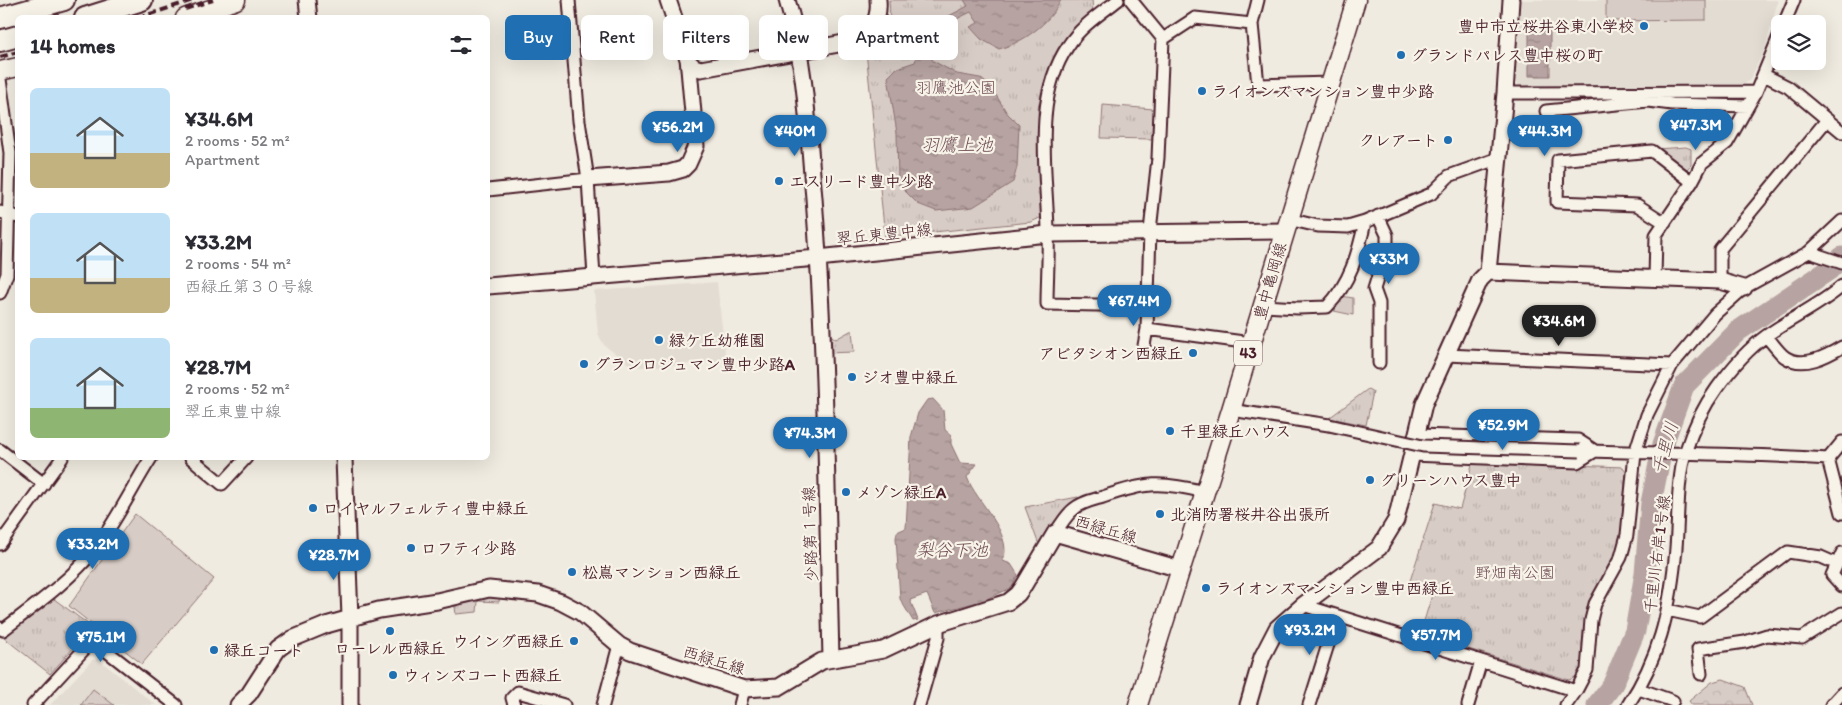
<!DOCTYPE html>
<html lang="en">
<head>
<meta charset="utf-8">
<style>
  :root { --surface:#fff; --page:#f7f7f7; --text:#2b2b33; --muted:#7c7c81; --accent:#1f6fb2 }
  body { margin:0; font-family:Itim,"Klee One",sans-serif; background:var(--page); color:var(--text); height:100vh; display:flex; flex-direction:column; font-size:19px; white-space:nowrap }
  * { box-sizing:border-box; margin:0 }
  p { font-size:16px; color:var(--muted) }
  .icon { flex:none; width:28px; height:28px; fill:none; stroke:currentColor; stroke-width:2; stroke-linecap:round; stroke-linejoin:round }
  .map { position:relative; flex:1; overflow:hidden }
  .drawer { position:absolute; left:15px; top:15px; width:475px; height:445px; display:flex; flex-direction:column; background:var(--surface); border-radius:8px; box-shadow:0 5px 20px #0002 }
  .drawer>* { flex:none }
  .guide { position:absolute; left:505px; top:15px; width:475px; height:45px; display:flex; gap:10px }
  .tools { position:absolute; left:1771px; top:15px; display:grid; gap:10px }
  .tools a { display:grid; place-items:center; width:55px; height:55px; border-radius:8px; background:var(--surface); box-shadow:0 5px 20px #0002; font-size:25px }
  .price { position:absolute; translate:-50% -42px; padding:0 11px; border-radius:18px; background:var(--accent); color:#fff; font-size:16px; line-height:32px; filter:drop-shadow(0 1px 2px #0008) }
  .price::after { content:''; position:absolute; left:50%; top:30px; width:15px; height:11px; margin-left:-8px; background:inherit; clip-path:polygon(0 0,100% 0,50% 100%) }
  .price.on { background:#222; color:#fff }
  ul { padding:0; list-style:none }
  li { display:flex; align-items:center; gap:15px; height:125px; padding:0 15px }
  li span { display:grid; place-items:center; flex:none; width:140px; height:100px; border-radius:8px; color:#555 }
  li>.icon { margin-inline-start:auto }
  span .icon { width:60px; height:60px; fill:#fffc; stroke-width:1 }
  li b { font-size:21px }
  h2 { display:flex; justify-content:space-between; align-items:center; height:60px; padding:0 15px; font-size:21px }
  .chip { padding:0 18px; border-radius:8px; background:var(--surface); box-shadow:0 5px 20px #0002; font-size:18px; line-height:45px }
  .chip.on { background:var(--accent); color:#fff }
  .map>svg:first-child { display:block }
  .built { fill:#e3dcd2 }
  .grass { fill:url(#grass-tufts); stroke:#917678 }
  .forest { fill:url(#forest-crowns); stroke:#917678 }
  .pitch { fill:#d8cdc6; stroke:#917678 }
  .water { fill:url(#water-ripples); stroke:#8b6f72 }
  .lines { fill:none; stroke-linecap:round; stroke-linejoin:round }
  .stream { stroke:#8b6f72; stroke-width:4 }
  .river { stroke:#b7a4a2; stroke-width:21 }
  .street-casing { stroke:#4a1f2b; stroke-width:15 }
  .secondary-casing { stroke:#4a1f2b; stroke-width:19 }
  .primary-casing { stroke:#4a1f2b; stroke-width:21 }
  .highway-casing { stroke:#4a1f2b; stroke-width:24 }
  .street { stroke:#f7f3e8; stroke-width:11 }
  .secondary { stroke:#f7f3e8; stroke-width:15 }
  .primary { stroke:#f7f3e8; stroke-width:18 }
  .highway { stroke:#f7f3e8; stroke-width:20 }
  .rail { stroke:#4a1f2b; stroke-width:4; stroke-dasharray:8 4; stroke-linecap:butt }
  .street-bridge-casing { stroke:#4a1f2b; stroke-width:15; stroke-linecap:butt }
  .street-bridge { stroke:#f7f3e8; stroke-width:11 }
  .poi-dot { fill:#1f6fb2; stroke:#f7f3e8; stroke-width:2 }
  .labels { text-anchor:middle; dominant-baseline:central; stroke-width:4.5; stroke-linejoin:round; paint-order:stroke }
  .shield { fill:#f7f3e8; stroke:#7e5f64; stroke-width:1 }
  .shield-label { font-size:15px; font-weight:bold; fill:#4a1f2b }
  .poi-label { font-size:16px; font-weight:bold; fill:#4a1f2b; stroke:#f7f3e8; text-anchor:start }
  .park-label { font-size:16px; fill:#6e4a52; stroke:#f7f3e8 }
  .street-label { font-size:16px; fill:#4a1f2b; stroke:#f7f3e8 }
  .water-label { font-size:18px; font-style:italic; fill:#704e55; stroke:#f7f3e8 }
</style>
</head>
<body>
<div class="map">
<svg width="1842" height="705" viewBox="0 0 1842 705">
  <defs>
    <pattern id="grass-tufts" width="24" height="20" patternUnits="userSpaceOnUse" patternTransform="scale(1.25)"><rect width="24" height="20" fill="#d8cdc6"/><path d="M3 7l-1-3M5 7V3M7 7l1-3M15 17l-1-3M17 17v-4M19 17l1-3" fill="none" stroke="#bbb0aa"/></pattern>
    <pattern id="forest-crowns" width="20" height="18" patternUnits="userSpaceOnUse" patternTransform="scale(1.25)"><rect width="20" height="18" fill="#d8cdc6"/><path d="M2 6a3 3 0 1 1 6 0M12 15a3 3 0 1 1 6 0" fill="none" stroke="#bbb0aa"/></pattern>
    <pattern id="water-ripples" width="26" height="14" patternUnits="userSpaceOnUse" patternTransform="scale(1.25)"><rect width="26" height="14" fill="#b7a4a2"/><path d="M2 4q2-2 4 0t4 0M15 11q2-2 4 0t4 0" fill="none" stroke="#978584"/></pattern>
  </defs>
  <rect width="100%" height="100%" fill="#f0ebe0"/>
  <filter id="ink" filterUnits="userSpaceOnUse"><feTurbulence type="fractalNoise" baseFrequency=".02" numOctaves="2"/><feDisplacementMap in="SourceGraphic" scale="10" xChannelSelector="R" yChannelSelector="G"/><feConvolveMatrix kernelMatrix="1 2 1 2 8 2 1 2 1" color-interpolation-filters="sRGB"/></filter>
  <g filter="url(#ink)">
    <!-- built -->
    <path class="built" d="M1520 0H1778L1765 48 1750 80 1743 85 1519 86 1514 79Z
      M717 282 726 362 641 367 630 365 604 345 598 334 594 291Z
      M98 659 156 705H50L92 660Z"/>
    <!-- grass -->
    <path class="grass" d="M889 0H1092L1093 11C1064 36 1044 70 1038 109L1042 217 1031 222 885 237 866 51C885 38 892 23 889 0Z
      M1103 105 1154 109 1152 139 1101 138Z
      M1686 147 1691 149V165L1687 169 1656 149Z
      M1341 296 1353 298V315L1334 311 1336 309 1333 307Z
      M852 330 854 352 827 353 826 332 836 339Z
      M1368 389 1373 392 1366 425 1329 418Z
      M1473 461 1623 467 1626 471 1622 523 1618 548 1599 586 1585 633 1581 667 1578 676 1569 680 1420 634 1433 592 1409 584 1435 503 1460 509Z
      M1078 497 1079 499 1067 506 1039 545 1025 507Z
      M500 594 499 602 478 601 477 612 456 614 454 601Z
      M50 596 92 627 50 674 3 637Z"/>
    <!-- forest -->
    <path class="forest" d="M1723 679 1745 687 1752 705H1692L1689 701 1712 682Z"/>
    <!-- pitch -->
    <path class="pitch" d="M1606 0H1706V20L1606 21Z
      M135 514 214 579 142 664 69 606Z
      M93 689 114 705H81Z"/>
    <!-- water -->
    <path class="water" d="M964 0H1061C1049 24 1024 42 999 49L981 39 970 27 978 23 971 12 946 24 933 35 928 32 947 17 968 6Z
      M1529 31H1550V76H1529Z
      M920 46 927 49 933 61 957 74 980 78 991 87 1007 113 1019 125 1017 167 1013 182 973 207 936 211 918 204 898 184 897 133 888 77 897 68 915 62Z
      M933 399 943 410 945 430 951 435V444L960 463 977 464 967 477C976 502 1014 533 1003 561L1011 564 1018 575 1011 588 982 601 935 613 927 594 910 600 918 620 913 621 900 599 896 538 897 532 906 528 911 437 918 413 927 400Z"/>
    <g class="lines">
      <!-- stream -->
      <path class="stream" d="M928 37 930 34"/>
      <!-- river -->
      <path class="river" d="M1597 705 1613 684 1635 631 1645 573 1651 503 1663 444 1684 386 1738 331 1829 270 1842 257"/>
      <defs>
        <path id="street" d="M569 0 579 121 588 179 594 277
          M1118 0C1100 14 1080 27 1068 46 1032 99 1047 172 1048 232 1049 256 1047 280 1047 304L1147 306
          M1131 0 1163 39 1158 158 1150 231 1147 329 1143 351
          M1258 0 1252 24 1258 85 1331 83
          M1784 24 1794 0
          M1163 39 1195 18 1252 24
          M1764 75 1788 87 1842 132
          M0 79 10 153 7 274 0 293
          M1505 93 1756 92
          M1546 111 1648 101 1672 104 1748 106
          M488 190 588 179
          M0 212 18 217
          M1378 216 1387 235V247L1374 289 1379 303V363
          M1288 219 1318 226 1348 227 1365 222 1431 194 1449 176 1499 158
          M1665 223 1637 205 1557 202 1558 160 1652 151 1692 182
          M1809 252 1842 263
          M1655 279 1656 235 1692 182 1702 163 1727 143 1756 92 1780 34
          M1720 281V249L1826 121
          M1262 306 1298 308 1327 307C1350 283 1358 254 1365 222
          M1147 329 1251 343
          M1766 336C1772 342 1778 352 1785 357 1803 369 1827 356 1842 347
          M1446 355 1672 365
          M1231 410 1329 425
          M0 450 44 484
          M1590 451C1669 454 1749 453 1828 459L1842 513
          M1412 455 1577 462 1595 451 1578 440 1417 435
          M191 458 222 484 246 458
          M1828 459 1842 442
          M1055 533C1061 525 1066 515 1074 509 1082 502 1093 500 1103 497 1146 482 1161 481 1205 492
          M0 544 62 458
          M1842 553 1832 575 1842 586
          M1303 605 1576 691
          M1667 610 1700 617 1788 552 1821 557 1837 564
          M0 628 3 630C34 606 71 580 95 549 117 520 132 488 151 458
          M1701 674 1698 649 1745 642 1767 635 1802 638 1842 613
          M1639 689 1673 701
          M33 705 90 643 95 642 176 705
          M514 705 512 698 518 692 564 705
          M603 705 619 645
          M740 705 744 689
          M919 705 938 638V624
          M1309 705 1337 616
          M1468 705 1481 661
          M1566 705 1576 691 1587 670 1591 620 1595 604 1621 557 1627 535 1635 453 1647 415 1672 365 1715 314 1744 288 1809 252 1842 221
          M1628 705C1659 658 1669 614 1675 559 1679 525 1676 485 1685 453 1692 431 1703 407 1717 388 1730 370 1748 349 1766 336 1791 318 1819 306 1842 286
          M1831 705 1842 693"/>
        <path id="secondary" d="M307 0 309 18
          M668 0 689 62 694 67 701 69 855 41C871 32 880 20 878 0
          M787 0C806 64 808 131 814 198 826 351 827 505 831 658
          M588 179 669 173 683 169 688 164 696 146 688 58
          M1488 272 1505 93 1511 0
          M488 286 818 258 1048 234 1285 231
          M344 458 350 618V705
          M238 705 249 694 278 649 292 639 326 625 379 610 437 601 489 589 538 594 561 602 580 612 619 645 630 651 744 689 779 687 822 661 883 650 938 624 1008 602 1018 594 1023 587 1055 533 1180 569
          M1248 705 1262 657 1277 628 1303 605 1379 548 1396 520 1424 404 1480 280 1488 272 1720 281 1744 288"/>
        <path id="primary" d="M185 18 236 0
          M0 71 18 67
          M1138 705 1231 410 1356 0"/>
        <path id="highway" d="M0 18 64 0
          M85 18 142 0
          M0 41 18 36"/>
      </defs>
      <!-- street casing -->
      <use href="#street" class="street-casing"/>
      <!-- secondary casing -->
      <use href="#secondary" class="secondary-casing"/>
      <!-- primary casing -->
      <use href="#primary" class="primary-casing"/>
      <!-- highway casing -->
      <use href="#highway" class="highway-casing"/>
      <!-- street -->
      <use href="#street" class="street"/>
      <!-- secondary -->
      <use href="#secondary" class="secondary"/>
      <!-- primary -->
      <use href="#primary" class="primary"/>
      <!-- highway -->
      <use href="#highway" class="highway"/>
      <!-- rail -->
      <path class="rail" d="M185 9 213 0
        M138 18 193 0
        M0 57 18 52"/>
      <defs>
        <path id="street-bridge" d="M1329 425 1423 446 1580 451"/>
      </defs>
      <!-- street-bridge casing -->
      <use href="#street-bridge" class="street-bridge-casing"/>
      <!-- street-bridge -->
      <use href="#street-bridge" class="street-bridge"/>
    </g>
  </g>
  <!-- markers -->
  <g class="poi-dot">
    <circle cx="1644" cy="26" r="5"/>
    <circle cx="1401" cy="55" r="5"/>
    <circle cx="1202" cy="91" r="5"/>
    <circle cx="1448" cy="140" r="5"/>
    <circle cx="779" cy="181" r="5"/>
    <circle cx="659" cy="340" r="5"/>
    <circle cx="1193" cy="353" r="5"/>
    <circle cx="584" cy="364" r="5"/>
    <circle cx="852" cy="377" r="5"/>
    <circle cx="1170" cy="431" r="5"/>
    <circle cx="1370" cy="480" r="5"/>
    <circle cx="846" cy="492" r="5"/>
    <circle cx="313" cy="508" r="5"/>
    <circle cx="1160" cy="514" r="5"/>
    <circle cx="411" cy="548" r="5"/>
    <circle cx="572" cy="572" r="5"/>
    <circle cx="1206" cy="588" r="5"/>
    <circle cx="390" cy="631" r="5"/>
    <circle cx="574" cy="641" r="5"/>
    <circle cx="214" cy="650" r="5"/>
    <circle cx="393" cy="675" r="5"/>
  </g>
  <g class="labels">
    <!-- shield labels -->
    <rect class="shield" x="1234" y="340.5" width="28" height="25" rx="4"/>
    <g class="shield-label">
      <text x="1248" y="353">43</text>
    </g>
    <!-- poi labels -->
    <g class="poi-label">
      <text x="1634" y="26" text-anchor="end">豊中市立桜井谷東小学校</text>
      <text x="1411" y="55">グランドパレス豊中桜の町</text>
      <text x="1212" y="91">ライオンズマンション豊中少路</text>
      <text x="1438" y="140" text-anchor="end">クレアート</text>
      <text x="789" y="181">エスリード豊中少路</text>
      <text x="669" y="340">緑ケ丘幼稚園</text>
      <text x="1183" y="353" text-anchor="end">アビタシオン西緑丘</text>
      <text x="594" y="364">グランロジュマン豊中少路A</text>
      <text x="862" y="377">ジオ豊中緑丘</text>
      <text x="1180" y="431">千里緑丘ハウス</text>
      <text x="1380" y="480">グリーンハウス豊中</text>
      <text x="856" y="492">メゾン緑丘A</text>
      <text x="323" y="508">ロイヤルフェルティ豊中緑丘</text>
      <text x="1170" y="514">北消防署桜井谷出張所</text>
      <text x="421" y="548">ロフティ少路</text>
      <text x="582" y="572">松嶌マンション西緑丘</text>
      <text x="1216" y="588">ライオンズマンション豊中西緑丘</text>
      <text x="564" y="641" text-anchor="end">ウイング西緑丘</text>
      <text x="390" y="648" text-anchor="middle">ローレル西緑丘</text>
      <text x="224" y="650">緑丘コート</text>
      <text x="403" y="675">ウィンズコート西緑丘</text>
    </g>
    <!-- park labels -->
    <g class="park-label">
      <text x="956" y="87">羽鷹池公園</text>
      <text x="1515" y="572">野畑南公園</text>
    </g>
    <!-- street labels -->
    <g class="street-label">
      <text transform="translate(884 234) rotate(-6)">翠丘東豊中線</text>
      <text transform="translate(1270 281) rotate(-74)">豊中亀岡線</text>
      <text transform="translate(1106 529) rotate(16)">西緑丘線</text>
      <text transform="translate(810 534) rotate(-92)">少路第１号線</text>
      <text transform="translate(1657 554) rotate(-83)">千里川右岸1号線</text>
      <text transform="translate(714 660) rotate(17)">西緑丘線</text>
    </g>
    <!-- water labels -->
    <g class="water-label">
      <text x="957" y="145">羽鷹上池</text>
      <text transform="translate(1665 448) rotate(-74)">千里川</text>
      <text x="952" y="550">梨谷下池</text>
    </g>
  </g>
</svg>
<div class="tools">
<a><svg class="icon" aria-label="layers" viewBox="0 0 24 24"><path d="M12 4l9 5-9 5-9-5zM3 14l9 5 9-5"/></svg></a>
</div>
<b class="price" style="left:1696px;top:151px">¥47.3M</b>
<b class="price" style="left:678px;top:153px">¥56.2M</b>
<b class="price" style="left:795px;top:157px">¥40M</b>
<b class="price" style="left:1545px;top:157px">¥44.3M</b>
<b class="price" style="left:1389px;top:285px">¥33M</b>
<b class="price" style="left:1134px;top:327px">¥67.4M</b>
<b class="price on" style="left:1559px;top:347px">¥34.6M</b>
<b class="price" style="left:1503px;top:451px">¥52.9M</b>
<b class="price" style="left:810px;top:459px">¥74.3M</b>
<b class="price" style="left:93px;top:570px">¥33.2M</b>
<b class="price" style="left:334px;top:581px">¥28.7M</b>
<b class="price" style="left:1310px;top:656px">¥93.2M</b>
<b class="price" style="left:1436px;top:661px">¥57.7M</b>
<b class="price" style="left:101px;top:663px">¥75.1M</b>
<div class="guide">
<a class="chip on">Buy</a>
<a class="chip">Rent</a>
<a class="chip">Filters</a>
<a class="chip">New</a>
<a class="chip">Apartment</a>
</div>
<section class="drawer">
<h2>14 homes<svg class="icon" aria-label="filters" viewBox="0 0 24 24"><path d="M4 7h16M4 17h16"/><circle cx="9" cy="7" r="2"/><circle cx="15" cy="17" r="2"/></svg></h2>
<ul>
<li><span style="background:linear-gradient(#bfe0f5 65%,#c2b280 0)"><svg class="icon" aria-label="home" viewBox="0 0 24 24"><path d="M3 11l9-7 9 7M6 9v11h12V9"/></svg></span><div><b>¥34.6M</b><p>2 rooms · 52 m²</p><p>Apartment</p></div></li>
<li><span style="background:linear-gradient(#bfe0f5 65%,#c2b280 0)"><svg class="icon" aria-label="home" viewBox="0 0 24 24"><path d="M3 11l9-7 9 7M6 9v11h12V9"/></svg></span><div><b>¥33.2M</b><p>2 rooms · 54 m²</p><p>西緑丘第３０号線</p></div></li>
<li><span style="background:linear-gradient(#bfe0f5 70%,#8fb573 0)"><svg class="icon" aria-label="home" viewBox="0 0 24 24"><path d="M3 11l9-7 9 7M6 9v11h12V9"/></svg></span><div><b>¥28.7M</b><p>2 rooms · 52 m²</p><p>翠丘東豊中線</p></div></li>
</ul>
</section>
</div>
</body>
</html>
